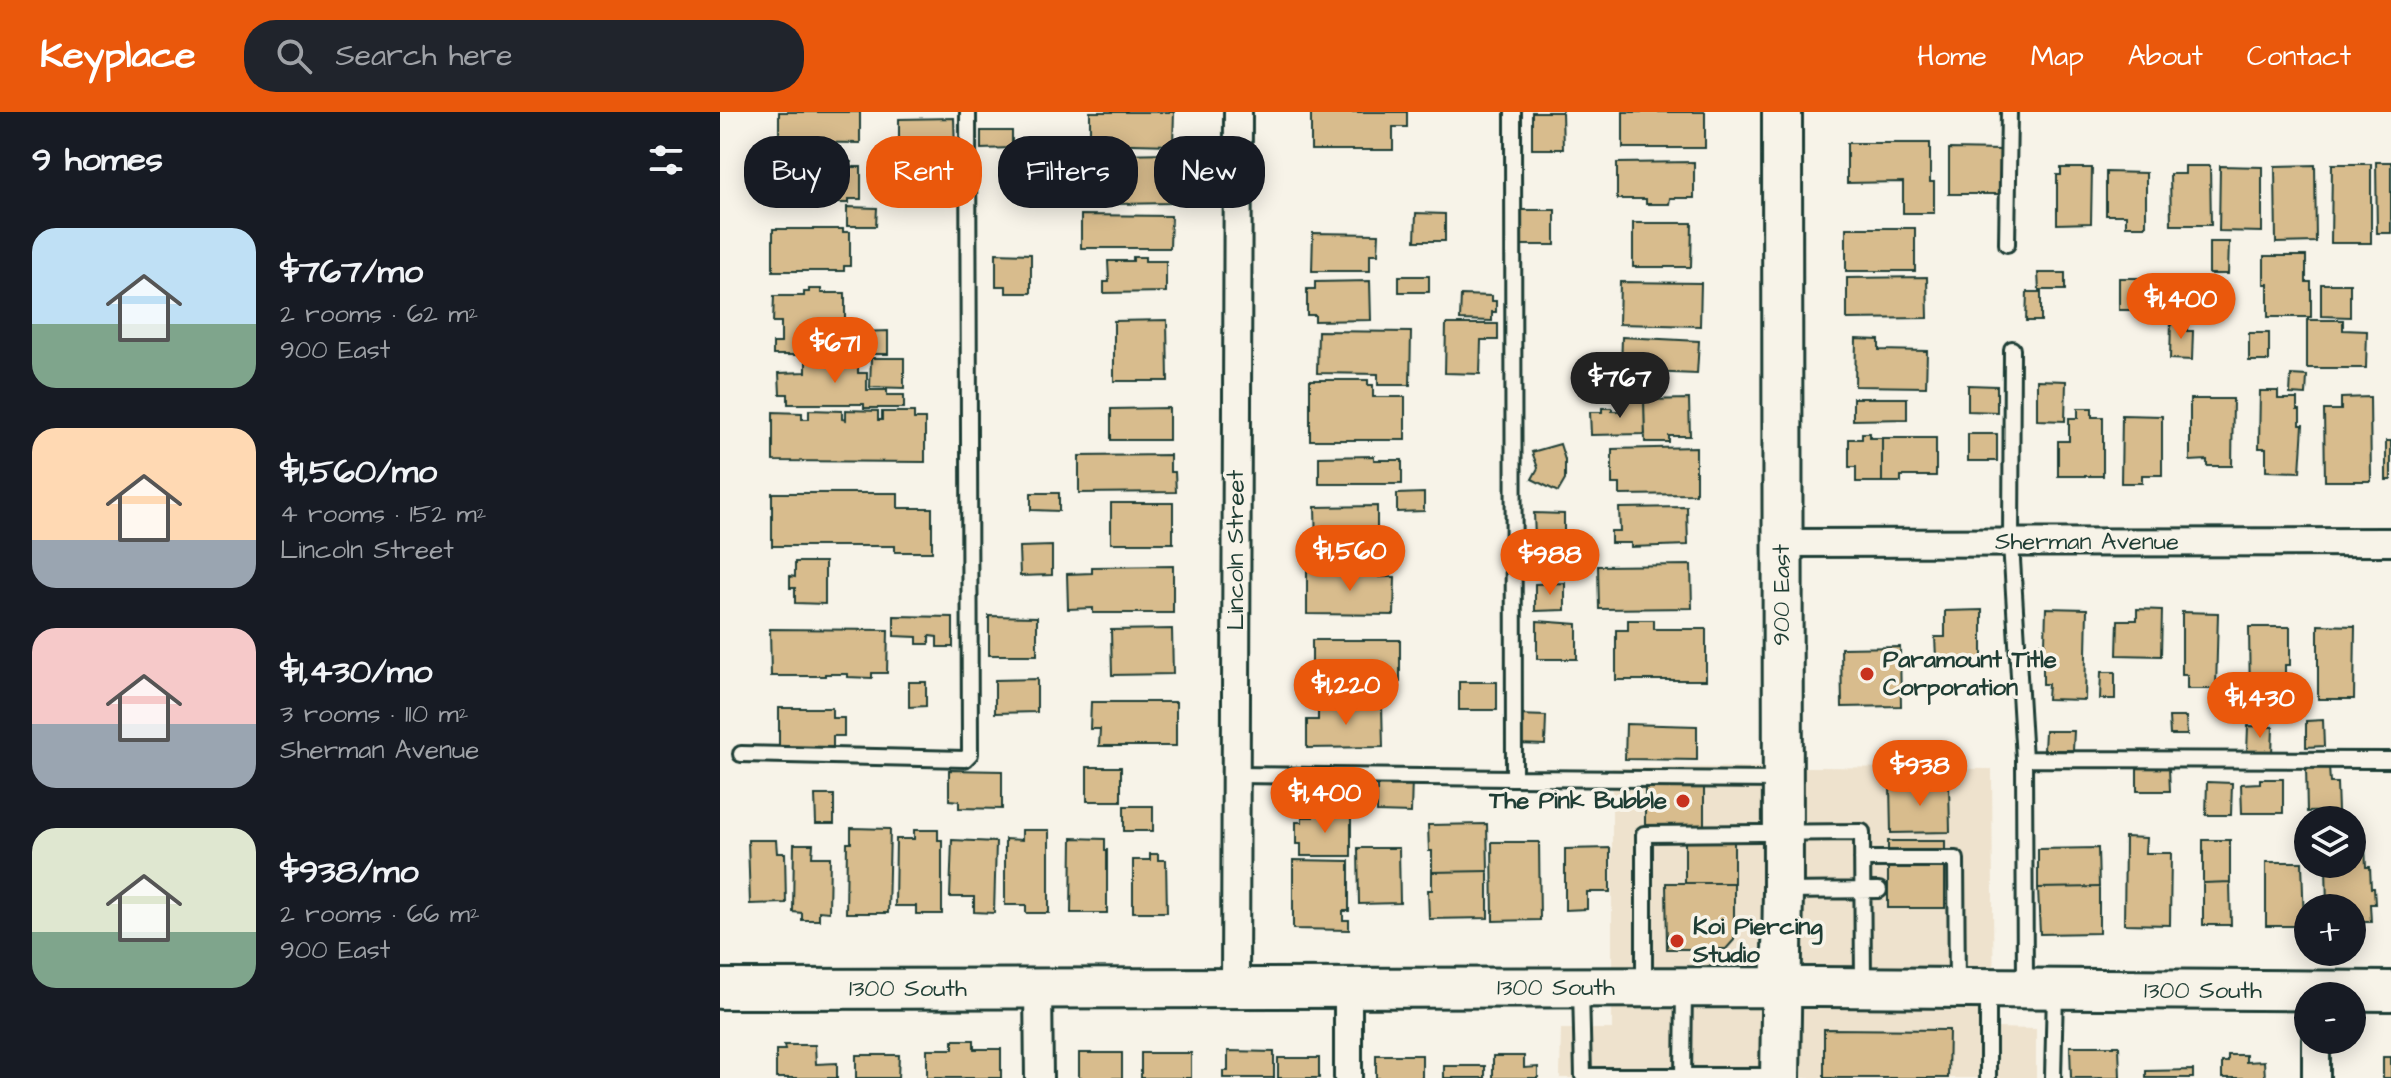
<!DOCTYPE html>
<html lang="en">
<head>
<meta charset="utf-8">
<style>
  :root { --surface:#171b24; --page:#20242c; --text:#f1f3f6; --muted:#9ea1a6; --accent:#ea580c }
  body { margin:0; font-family:"Architects Daughter",sans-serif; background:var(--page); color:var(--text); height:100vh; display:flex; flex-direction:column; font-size:30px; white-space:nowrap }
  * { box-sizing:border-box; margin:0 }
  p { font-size:26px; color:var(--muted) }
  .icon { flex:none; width:44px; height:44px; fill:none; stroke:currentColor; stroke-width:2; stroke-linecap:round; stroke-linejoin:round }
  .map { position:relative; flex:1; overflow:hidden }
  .panel { display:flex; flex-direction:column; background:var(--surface); width:720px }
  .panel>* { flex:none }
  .hud { position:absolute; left:24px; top:24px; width:760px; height:72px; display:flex; gap:16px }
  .fabs { position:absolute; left:1574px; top:694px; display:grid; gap:16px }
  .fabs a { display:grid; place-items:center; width:72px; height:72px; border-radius:50%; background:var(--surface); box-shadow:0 4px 20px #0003; font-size:40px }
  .price { position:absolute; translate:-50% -68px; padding:0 18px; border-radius:28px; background:var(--accent); color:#fff; font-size:26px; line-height:52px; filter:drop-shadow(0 2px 4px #0008) }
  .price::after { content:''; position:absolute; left:50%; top:48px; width:24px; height:18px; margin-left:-12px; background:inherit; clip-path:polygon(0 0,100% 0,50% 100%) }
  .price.current { background:#222; color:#fff }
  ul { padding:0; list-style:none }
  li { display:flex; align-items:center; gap:24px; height:200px; padding:0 32px }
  li span { display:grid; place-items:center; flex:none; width:224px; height:160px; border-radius:24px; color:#555 }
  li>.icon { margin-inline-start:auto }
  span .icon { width:96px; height:96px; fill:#fffc; stroke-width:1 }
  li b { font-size:34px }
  h2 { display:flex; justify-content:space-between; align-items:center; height:96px; padding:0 32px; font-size:34px }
  .tag { padding:0 28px; border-radius:32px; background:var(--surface); box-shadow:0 4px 20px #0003; font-size:28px; line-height:72px }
  .tag.current { background:var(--accent); color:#fff }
  header { display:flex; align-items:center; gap:48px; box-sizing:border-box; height:112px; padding:0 40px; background:var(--accent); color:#fff }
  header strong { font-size:38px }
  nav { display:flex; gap:44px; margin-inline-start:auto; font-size:28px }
  .search { width:560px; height:72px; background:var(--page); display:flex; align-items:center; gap:20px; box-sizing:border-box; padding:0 28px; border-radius:32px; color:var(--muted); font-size:30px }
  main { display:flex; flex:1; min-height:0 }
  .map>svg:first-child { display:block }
  .built { fill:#eee2cd }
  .building { fill:#d8bc8d; stroke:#1f3d34; stroke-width:2 }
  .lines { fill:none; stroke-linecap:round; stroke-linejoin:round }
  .lane-casing { stroke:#1f3d34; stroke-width:20 }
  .street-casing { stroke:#1f3d34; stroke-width:32 }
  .secondary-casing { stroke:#1f3d34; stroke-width:44 }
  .lane { stroke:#f7f3e8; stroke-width:14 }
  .street { stroke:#f7f3e8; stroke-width:26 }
  .secondary { stroke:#f7f3e8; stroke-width:38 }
  .poi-dot { fill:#c8321e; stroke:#f7f3e8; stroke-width:3 }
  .labels { text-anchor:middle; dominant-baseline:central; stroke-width:7; stroke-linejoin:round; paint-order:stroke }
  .street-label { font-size:24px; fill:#1f3d34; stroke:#f7f3e8 }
  .poi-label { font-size:24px; font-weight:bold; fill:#1f3d34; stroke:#f7f3e8; text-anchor:start }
</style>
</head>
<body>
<header>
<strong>Keyplace</strong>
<div class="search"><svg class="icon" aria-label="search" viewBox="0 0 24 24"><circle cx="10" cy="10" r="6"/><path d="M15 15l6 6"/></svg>Search here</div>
<nav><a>Home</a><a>Map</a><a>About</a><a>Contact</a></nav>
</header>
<main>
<section class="panel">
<h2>9 homes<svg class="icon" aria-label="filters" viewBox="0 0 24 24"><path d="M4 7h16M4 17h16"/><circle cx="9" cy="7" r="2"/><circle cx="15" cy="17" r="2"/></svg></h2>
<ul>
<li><span style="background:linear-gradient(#bfe0f5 60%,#7fa58c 0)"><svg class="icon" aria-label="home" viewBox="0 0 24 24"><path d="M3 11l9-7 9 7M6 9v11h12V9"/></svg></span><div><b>$767/mo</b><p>2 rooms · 62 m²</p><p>900 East</p></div></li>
<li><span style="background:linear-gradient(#ffd9b3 70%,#9aa5b1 0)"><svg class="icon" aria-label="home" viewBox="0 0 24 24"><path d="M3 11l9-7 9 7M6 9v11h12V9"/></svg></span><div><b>$1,560/mo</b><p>4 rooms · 152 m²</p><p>Lincoln Street</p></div></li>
<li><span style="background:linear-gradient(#f6c9c9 60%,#9aa5b1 0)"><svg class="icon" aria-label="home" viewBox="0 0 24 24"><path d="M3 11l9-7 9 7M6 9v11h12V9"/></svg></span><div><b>$1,430/mo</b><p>3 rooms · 110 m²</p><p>Sherman Avenue</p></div></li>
<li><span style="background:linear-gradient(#dfe7d0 65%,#7fa58c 0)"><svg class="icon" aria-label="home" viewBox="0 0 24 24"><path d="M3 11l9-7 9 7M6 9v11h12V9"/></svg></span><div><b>$938/mo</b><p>2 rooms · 66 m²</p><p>900 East</p></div></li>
</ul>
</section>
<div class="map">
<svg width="1671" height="966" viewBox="0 0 1671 966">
  <rect width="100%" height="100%" fill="#f7f3e8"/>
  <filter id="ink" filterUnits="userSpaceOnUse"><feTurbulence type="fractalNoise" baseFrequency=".0125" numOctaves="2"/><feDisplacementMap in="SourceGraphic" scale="16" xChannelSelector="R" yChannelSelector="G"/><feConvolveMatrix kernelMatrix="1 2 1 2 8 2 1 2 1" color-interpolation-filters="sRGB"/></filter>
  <g filter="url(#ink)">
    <!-- built -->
    <path class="built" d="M1100 655 1272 657 1274 916 1316 917V966H840L841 917H892V656Z"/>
    <!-- building -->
    <path class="building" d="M59 0H140V31L59 30Z
      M370 0H454L453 33 370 31Z
      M591 0H687V15H673V38H591Z
      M812 0H842L843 37H812Z
      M903 0H985V36H903Z
      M234 6 235 39 179 40V7Z
      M261 19H292V36L261 37Z
      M1127 31H1210V70H1214V101H1183V70L1127 71Z
      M1229 37 1282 38V82H1229Z
      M450 41 451 91 397 92V42Z
      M131 50V55H141V87H129V91H64V51Z
      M974 50V86H950L949 92H926V87H897V51Z
      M1656 50H1671V121H1657Z
      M1612 52H1651V131H1611Z
      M1595 53 1596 130 1556 131 1555 54Z
      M1465 54H1490L1491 113H1451L1450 62H1465Z
      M1500 54 1542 55V120L1499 119Z
      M1341 56H1372L1371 111 1337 112V63H1341Z
      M1386 60 1426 61V114H1406V103H1386Z
      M127 95 157 96 156 114H127Z
      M800 98H835V133H800Z
      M696 101 725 102V129H695Z
      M361 103 451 104 450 136H361Z
      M913 111H972L971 155H913Z
      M1126 116H1195V159H1126Z
      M53 117H123V120H130V154H124V159H53Z
      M593 121 659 122 658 142H650V159H592Z
      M1489 130H1509L1508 162H1489Z
      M276 141 311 142V181H286V174H276Z
      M1544 144H1586V170H1591V205H1548V172H1544Z
      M413 145H425V149H446V180L384 181V170H389L388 149H413Z
      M1318 161H1345V178H1319Z
      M679 164H709V180H679Z
      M1207 165 1208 206 1127 207V166Z
      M1399 166H1433V198H1399Z
      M650 169 651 208 595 209V203H587V177H595V170Z
      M900 170 981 171 980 214 899 212Z
      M1601 172H1630V205L1601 204Z
      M89 177H101V181H125V229L108 227V232H102V243H53V231H61V210H53L54 184H84V180H89Z
      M1307 180H1321V209H1306Z
      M741 183 772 184V189H776V200H772V209L740 208Z
      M447 208 448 269H394V209Z
      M1587 208H1623V218L1647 219 1646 256H1587Z
      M1451 209H1467V219H1473L1472 248 1450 247Z
      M726 212H778V228H761L760 262 725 261Z
      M168 219V242H140L139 220Z
      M598 219 691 220 690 273H658V262L597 261Z
      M1529 221H1549V249H1529Z
      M902 225 979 229 977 262 901 259Z
      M1136 227 1159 228V238L1207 239 1206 275 1135 274Z
      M86 246H138V261H147V278H167V283H184V296H144V292H68V282H60L59 261 86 260Z
      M151 246H184V276L150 275Z
      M1571 263 1587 264 1586 283 1570 282Z
      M590 268H648V273H653V285H685V328H590Z
      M1317 268 1346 269 1345 309 1317 308Z
      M1248 273 1277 274V300L1248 299Z
      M1540 279H1558V287H1577V298H1580V313H1583L1580 360 1546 359V336H1539Z
      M1650 285 1651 369H1605L1604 298H1621V286Z
      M1133 286H1187V307L1133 308Z
      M969 287 970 324H949V330H925L924 288Z
      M1470 287H1513L1512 354H1487V348L1470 349Z
      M899 288H924L925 322 871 323 870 300H882V296H892V299H899Z
      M449 296V328H391V297Z
      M1358 296H1372V305H1383V364H1338V329H1349V306H1358Z
      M89 298 122 299V307L126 308V298L158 299V308H162V300H194V307H205V350L53 349V300L82 301V307H89Z
      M1402 303 1442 304V363H1422V371H1401Z
      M1142 321H1150V326H1162V370H1136V355H1129V327H1142Z
      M1248 322H1277V349H1248Z
      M1162 326H1216V364H1181V370H1162Z
      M1666 329H1671V368H1666Z
      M840 332 845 348V368L838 380 812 367 818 356 812 340Z
      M976 335V382L900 383V372H892V337Z
      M450 343V360H455L456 380 359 381V344Z
      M654 344V348H682V372H599V345Z
      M52 381H178V396H212V440H175V434H52Z
      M311 381H339V399L311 398Z
      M704 381V399L677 400V382Z
      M391 391H453V431H391Z
      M657 394V434L596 435 595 395Z
      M967 395 968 433 911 435V431H891V419H900L899 396Z
      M814 401 844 402V427H815Z
      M332 434V463L300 464 299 435Z
      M75 450H105V492L75 491V476H70V464L75 465Z
      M971 453 972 496 879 497 878 454Z
      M453 454V501H373V496L348 497 347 462 372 461V455Z
      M587 458 659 459V465H675L674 503 587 502Z
      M845 471V498L815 499V472Z
      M1326 496 1367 497 1365 588 1327 587 1328 572H1323V546H1317L1318 531H1325Z
      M1417 497 1442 498 1441 544 1397 543 1398 508H1417Z
      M1262 498V550H1224V546H1216L1215 525H1225V499Z
      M1462 500 1498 501 1496 577H1467V563H1462Z
      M174 504 233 505V535H217V525L209 524V532H197V525L174 524Z
      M269 504 317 505V543H269Z
      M908 508H934V517H986V568H896V518H908Z
      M817 509 857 512V547H817Z
      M1598 513 1635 514 1634 587H1598Z
      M1529 515H1570V553H1565V592L1530 591Z
      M50 517 168 518 167 561H152V566L127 565V562H105V564H51Z
      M452 517 453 562 392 563 391 518Z
      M592 528H680V570H592Z
      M1180 535 1181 594 1122 595 1121 536Z
      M1381 560H1395V587H1380Z
      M317 567V600L275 601V568Z
      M189 570H206V594L189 595Z
      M739 570H777V598H739Z
      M371 590H456V634H379L380 617H370Z
      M662 593 663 635 587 636V608H598V594Z
      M59 596H112V606H124V624H113V636H59Z
      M798 603 826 604 825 633 797 632Z
      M1449 605H1466L1467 623H1450Z
      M1603 608 1604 634 1586 635V609Z
      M906 612 977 614V648L905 647Z
      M1528 614 1553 615 1552 642 1527 641Z
      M1325 619H1354L1353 638H1324Z
      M1609 654 1610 671H1617L1618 699 1587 700 1586 655Z
      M367 655H401V689H367Z
      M1417 656H1449L1450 679H1417Z
      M229 658 282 659V697L239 696V689L229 688Z
      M657 666H692L691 701 657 700Z
      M1540 667H1563V701H1522L1521 672 1540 671Z
      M1487 670 1512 671 1511 703H1486Z
      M1170 672H1229L1230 720 1171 721Z
      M984 673V713L925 714V674Z
      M95 683H114V712H96Z
      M404 694H433V719H404Z
      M631 701V744H581V732H576V710H582V705H593V702Z
      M767 712 768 759 712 760V739H709L708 713Z
      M131 716 170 717 168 801H126L127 731H131Z
      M194 718H218V728H222V802H196V794H175L176 727H194Z
      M302 718H329V801H306V793H285V727L302 728Z
      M1405 725 1426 726 1425 741H1451L1450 813 1404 812Z
      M352 726 385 727V738H387V801H351Z
      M28 728H56L57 741H65L66 791 30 792Z
      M232 728 276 730 274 801 254 800V785H230Z
      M1483 728H1510V770L1483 771Z
      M965 729H1014V771H965Z
      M1168 729H1225V796H1168Z
      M772 730H819L820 808 773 809Z
      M74 732H93L92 745H110L109 800 99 799V808H82V801L73 800Z
      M1645 732 1646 755H1650L1651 776H1654L1655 792H1650L1651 810H1632V796H1607L1606 752H1632V733Z
      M638 736H679L680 791 639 792Z
      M890 736V780H867V797L845 798V737Z
      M1378 736 1379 775 1318 776V737Z
      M430 742H438V748H446L447 800H413V748H430Z
      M573 748 629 749V799H623V808H629V818L573 817Z
      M1546 750H1582L1584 814H1546Z
      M768 759V806L709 807 708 778H712V760Z
      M1510 770 1511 813H1483V771Z
      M946 771H1014V828L1006 837H947Z
      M1379 775V821L1320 822 1318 776Z
      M1104 917 1229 918 1228 966H1104Z
      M233 928H254V937H281V966H207V937H233Z
      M64 933H95L96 952 117 951V966H56V938H65Z
      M1350 934H1399L1400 966H1351Z
      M508 939 554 940V966H503V959H508Z
      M359 941H402V966H359Z
      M421 941H471V966H421Z
      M136 943H179L178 966H136Z
      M656 943H702V966H656Z
      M1508 943H1526V950L1544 949 1545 966H1502V950H1508Z
      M773 944H804V956L818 955V966H773Z
      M1663 945H1671V966H1663Z
      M558 946H599V966H558Z
      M724 954H765V966H724Z
      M1473 958V966H1426V959Z"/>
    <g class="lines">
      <defs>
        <path id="lane" d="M1287 132 1289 0
          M1292 237 1291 431 1304 647 1305 874
          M21 642 245 647 250 642 248 0
          M1304 647 1671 648
          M516 663 794 666 793 0
          M794 666 1062 668
          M1142 747H1236L1237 877
          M1063 779 1159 778
          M924 875V722L1142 720 1143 872
          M861 876 863 964H1058
          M963 966 964 876
          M1268 966V878
          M1333 966 1335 878"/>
        <path id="street" d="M1062 431 1671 430
          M318 876 319 966
          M515 876 518 0
          M628 876V966
          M1596 928V966"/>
        <path id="secondary" d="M0 877 1099 875 1671 879
          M1060 966 1063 779 1062 0"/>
      </defs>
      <!-- lane casing -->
      <use href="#lane" class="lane-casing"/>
      <!-- street casing -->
      <use href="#street" class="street-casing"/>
      <!-- secondary casing -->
      <use href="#secondary" class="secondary-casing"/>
      <!-- lane -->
      <use href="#lane" class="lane"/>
      <!-- street -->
      <use href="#street" class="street"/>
      <!-- secondary -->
      <use href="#secondary" class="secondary"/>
    </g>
  </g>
  <!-- markers -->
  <g class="poi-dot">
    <circle cx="1147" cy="562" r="8"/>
    <circle cx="963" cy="689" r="8"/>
    <circle cx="957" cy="829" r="8"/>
  </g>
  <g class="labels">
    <!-- street labels -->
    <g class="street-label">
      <text x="1367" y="430">Sherman Avenue</text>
      <text transform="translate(516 438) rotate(-90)">Lincoln Street</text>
      <text transform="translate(1062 483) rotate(-90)">900 East</text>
      <text x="836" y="876">1300 South</text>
      <text x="188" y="877">1300 South</text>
      <text x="1483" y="879">1300 South</text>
    </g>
    <!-- poi labels -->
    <g class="poi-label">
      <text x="1163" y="548">Paramount Title<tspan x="1163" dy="28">Corporation</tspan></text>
      <text x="947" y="689" text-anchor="end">The Pink Bubble</text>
      <text x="973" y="815">Koi Piercing<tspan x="973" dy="28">Studio</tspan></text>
    </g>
  </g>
</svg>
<div class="fabs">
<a><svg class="icon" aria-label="layers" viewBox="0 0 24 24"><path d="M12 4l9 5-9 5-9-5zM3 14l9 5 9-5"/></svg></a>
<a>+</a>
<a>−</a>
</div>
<b class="price" style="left:1461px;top:229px">$1,400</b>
<b class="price" style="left:115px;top:273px">$671</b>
<b class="price current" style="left:900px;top:308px">$767</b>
<b class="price" style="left:630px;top:481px">$1,560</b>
<b class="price" style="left:830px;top:485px">$988</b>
<b class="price" style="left:626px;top:615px">$1,220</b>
<b class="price" style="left:1540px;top:628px">$1,430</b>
<b class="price" style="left:1200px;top:696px">$938</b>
<b class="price" style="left:605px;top:723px">$1,400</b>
<div class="hud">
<a class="tag">Buy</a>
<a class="tag current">Rent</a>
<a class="tag">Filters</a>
<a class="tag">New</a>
</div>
</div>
</main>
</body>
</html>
